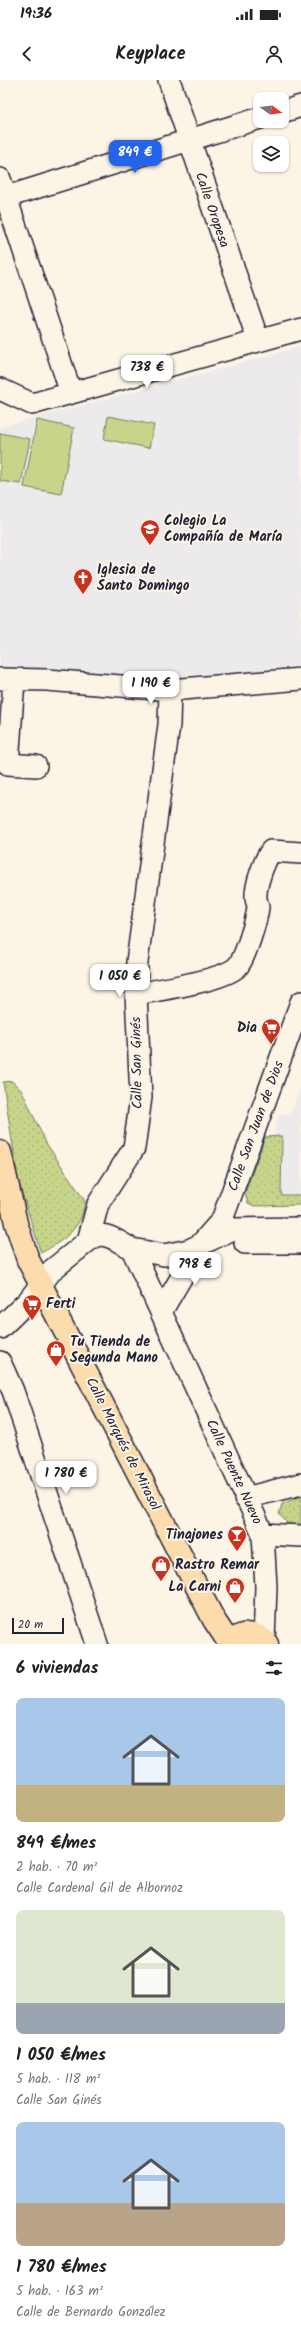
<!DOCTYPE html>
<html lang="es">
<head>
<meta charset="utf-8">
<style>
  :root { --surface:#fff; --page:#f6f6f6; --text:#222; --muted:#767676; --accent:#2563eb }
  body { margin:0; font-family:Kalam,sans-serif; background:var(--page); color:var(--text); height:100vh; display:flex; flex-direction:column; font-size:15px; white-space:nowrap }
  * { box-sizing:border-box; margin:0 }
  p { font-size:13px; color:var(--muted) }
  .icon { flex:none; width:22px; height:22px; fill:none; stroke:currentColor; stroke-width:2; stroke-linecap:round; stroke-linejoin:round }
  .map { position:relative; height:1564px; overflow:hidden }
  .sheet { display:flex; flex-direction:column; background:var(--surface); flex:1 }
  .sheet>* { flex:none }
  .needle { width:26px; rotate:104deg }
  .tools { position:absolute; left:253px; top:12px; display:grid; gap:8px }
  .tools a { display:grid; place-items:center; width:36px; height:36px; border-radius:8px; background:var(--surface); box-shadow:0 1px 3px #0004; font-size:20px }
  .scale { position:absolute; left:12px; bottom:10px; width:52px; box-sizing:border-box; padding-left:4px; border:2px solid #22223b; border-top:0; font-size:11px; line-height:14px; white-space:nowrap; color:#22223b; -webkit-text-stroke:3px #fcf5e5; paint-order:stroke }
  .price { position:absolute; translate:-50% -34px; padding:0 9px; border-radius:8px; background:#fff; color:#222; font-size:13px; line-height:26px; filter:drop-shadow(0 1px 2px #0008) }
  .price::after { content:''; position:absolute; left:50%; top:24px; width:12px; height:9px; margin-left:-6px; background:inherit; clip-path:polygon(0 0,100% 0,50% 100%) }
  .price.current { background:var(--accent); color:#fff }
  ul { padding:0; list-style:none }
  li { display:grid; align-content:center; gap:8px; height:212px; padding:0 16px }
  li span { display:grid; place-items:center; height:124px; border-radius:8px; color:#555 }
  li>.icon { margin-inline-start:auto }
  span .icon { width:72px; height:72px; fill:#fffc; stroke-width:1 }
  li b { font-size:17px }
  h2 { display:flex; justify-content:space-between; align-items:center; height:48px; padding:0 16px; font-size:17px }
  .status { display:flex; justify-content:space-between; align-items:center; height:28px; padding:0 20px; background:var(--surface); direction:ltr }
  .status svg { height:11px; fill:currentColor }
  header { display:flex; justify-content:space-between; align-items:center; height:52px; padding:0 16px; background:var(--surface); font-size:18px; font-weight:700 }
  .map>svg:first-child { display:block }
  .built { fill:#eceaeb }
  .grass { fill:url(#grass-dots); stroke:#747c62 }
  .pitch { fill:#c6d589; stroke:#747c62 }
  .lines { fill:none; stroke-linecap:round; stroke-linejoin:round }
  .street-casing { stroke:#22223b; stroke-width:24 }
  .primary-casing { stroke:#22223b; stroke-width:25 }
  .street { stroke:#fcf5e5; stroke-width:21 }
  .primary { stroke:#fcdcac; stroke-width:22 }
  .labels { text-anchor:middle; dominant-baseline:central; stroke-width:4; stroke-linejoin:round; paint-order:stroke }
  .street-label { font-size:14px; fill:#22223b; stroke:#fcf5e5 }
  .poi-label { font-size:14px; font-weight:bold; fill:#22223b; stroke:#fcf5e5; text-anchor:start }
</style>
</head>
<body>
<div class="status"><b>19:36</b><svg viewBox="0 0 49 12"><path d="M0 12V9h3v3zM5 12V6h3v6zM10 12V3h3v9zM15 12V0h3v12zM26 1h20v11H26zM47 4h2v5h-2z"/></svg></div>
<header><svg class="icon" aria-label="back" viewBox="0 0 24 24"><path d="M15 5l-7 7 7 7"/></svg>Keyplace<svg class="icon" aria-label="person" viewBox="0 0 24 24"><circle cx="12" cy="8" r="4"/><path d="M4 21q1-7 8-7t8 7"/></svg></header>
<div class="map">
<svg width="301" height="1564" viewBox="0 0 301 1564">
  <defs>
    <pattern id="grass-dots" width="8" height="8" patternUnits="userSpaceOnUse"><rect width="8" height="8" fill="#c6d589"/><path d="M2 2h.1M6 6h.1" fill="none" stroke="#aab777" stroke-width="1.8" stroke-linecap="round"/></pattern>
  </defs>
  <rect width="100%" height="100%" fill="#fcf5e5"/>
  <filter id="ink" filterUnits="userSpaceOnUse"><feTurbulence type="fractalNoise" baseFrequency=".025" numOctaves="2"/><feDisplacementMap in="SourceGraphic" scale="8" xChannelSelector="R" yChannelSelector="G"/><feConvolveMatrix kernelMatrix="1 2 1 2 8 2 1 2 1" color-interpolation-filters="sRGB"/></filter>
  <g filter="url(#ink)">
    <!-- built -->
    <path class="built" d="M301 267V585L235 594 111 597 0 589V347Z
      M301 1005V1125L254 1126 248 1123 245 1113 265 1057 275 1056 277 1035 291 1033Z"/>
    <!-- grass -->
    <path class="grass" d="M12 1001 22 1011 46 1063 85 1121C82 1149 64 1160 41 1173L18 1100 3 1002Z
      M282 1056 281 1115H301V1125L254 1126 248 1123 245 1113 265 1057Z
      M301 1416V1445L288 1444 279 1434 282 1424Z"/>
    <!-- pitch -->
    <path class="pitch" d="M108 336 154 345 149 368 104 359Z
      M37 340 74 348 61 414 24 407Z
      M0 353 30 359 21 404 0 401Z"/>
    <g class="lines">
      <defs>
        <path id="street" d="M169 0 258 260
          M282 32 301 26
          M0 99 71 313
          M0 119 260 38
          M0 309 32 324 301 249
          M0 599 47 600 170 610 301 599
          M14 600 8 684 36 686
          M136 914C158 910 222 901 237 887 245 879 257 839 258 827 258 824 256 821 256 818 255 806 264 781 271 771L301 773
          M88 1161C102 1147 118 1162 132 1169L263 1454 266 1507 264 1561
          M245 1163H301
          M132 1169 164 1175 189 1170 233 1149 301 1148
          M161 1232 201 1164 222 1140 301 922
          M0 1248 28 1221 52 1190 88 1161 98 1124 134 1068 141 1017 136 914 137 882 169 645 170 610
          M0 1282 13 1311 97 1564
          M245 1418 301 1404
          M263 1454 301 1456"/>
        <path id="primary" d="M0 1072 16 1143 28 1180 214 1540 230 1564
          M231 1564C240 1551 257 1551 267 1564"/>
      </defs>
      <!-- street casing -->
      <use href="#street" class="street-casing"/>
      <!-- primary casing -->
      <use href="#primary" class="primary-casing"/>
      <!-- street -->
      <use href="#street" class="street"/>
      <!-- primary -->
      <use href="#primary" class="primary"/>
    </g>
  </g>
  <!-- icons -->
  <defs>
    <symbol id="school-pin" viewBox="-11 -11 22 30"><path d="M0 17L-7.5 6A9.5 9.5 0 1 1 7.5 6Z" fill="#c8321e" stroke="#fcf5e5"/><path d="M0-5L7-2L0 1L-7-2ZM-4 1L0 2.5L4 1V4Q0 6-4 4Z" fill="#fff"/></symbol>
    <symbol id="church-pin" viewBox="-11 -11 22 30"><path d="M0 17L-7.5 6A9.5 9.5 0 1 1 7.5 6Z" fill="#c8321e" stroke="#fcf5e5"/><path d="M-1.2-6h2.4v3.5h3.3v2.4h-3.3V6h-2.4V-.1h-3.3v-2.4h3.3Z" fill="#fff"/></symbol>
    <symbol id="supermarket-pin" viewBox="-11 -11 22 30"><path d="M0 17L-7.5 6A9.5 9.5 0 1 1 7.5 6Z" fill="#c8321e" stroke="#fcf5e5"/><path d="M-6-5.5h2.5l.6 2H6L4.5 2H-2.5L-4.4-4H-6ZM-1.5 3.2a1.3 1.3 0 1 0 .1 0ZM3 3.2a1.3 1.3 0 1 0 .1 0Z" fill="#fff"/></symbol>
    <symbol id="shop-pin" viewBox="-11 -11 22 30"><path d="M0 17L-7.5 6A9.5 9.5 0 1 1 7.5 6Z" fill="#c8321e" stroke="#fcf5e5"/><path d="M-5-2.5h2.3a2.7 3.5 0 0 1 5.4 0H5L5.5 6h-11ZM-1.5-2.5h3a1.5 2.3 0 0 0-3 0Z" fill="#fff"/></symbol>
    <symbol id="bar-pin" viewBox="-11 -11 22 30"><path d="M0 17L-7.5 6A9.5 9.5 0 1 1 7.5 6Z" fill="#c8321e" stroke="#fcf5e5"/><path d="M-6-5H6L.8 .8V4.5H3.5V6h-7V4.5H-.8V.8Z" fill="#fff"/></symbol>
  </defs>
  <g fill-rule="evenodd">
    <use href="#school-pin" x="139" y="438" width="22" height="30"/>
    <use href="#church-pin" x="72" y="487" width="22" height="30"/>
    <use href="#supermarket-pin" x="260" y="937" width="22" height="30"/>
    <use href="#supermarket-pin" x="21" y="1213" width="22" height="30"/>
    <use href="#shop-pin" x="45" y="1259" width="22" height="30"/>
    <use href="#bar-pin" x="226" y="1444" width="22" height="30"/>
    <use href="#shop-pin" x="150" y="1474" width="22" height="30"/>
    <use href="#shop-pin" x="224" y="1496" width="22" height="30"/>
  </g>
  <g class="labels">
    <!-- street labels -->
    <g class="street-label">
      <text transform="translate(212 130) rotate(71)">Calle Oropesa</text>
      <text transform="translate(137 983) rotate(-91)">Calle San Ginés</text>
      <text transform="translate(256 1046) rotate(-70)">Calle San Juan de Dios</text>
      <text transform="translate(123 1364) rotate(63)">Calle Marqués de Mirasol</text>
      <text transform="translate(234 1392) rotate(65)">Calle Puente Nuevo</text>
    </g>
    <!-- poi labels -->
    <g class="poi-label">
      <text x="164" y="441">Colegio La<tspan x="164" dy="16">Compañía de María</tspan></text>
      <text x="97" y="490">Iglesia de<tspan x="97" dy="16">Santo Domingo</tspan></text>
      <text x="257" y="948" text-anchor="end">Dia</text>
      <text x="46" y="1224">Ferti</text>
      <text x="70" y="1262">Tu Tienda de<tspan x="70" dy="16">Segunda Mano</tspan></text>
      <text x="223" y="1455" text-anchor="end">Tinajones</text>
      <text x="175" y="1485">Rastro Remar</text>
      <text x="221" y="1507" text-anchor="end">La Carni</text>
    </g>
  </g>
</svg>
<div class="tools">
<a><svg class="needle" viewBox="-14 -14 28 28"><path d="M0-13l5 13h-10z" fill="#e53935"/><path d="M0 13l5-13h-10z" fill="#767676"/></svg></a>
<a><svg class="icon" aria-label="layers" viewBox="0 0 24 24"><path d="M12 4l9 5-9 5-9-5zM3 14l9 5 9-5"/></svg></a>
</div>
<div class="scale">20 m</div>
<b class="price current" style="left:135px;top:94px">849 €</b>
<b class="price" style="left:147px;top:309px">738 €</b>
<b class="price" style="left:151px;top:625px">1 190 €</b>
<b class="price" style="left:120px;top:918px">1 050 €</b>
<b class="price" style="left:195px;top:1206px">798 €</b>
<b class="price" style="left:66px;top:1415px">1 780 €</b>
</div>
<section class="sheet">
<h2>6 viviendas<svg class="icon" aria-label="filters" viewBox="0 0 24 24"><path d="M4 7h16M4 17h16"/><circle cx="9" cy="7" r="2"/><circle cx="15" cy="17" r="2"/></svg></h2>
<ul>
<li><span style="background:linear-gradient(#a9c7e8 70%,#c2b280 0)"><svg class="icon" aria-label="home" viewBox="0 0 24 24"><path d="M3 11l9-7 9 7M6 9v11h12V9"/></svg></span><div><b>849 €/mes</b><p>2 hab. · 70 m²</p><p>Calle Cardenal Gil de Albornoz</p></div></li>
<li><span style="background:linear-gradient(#dfe7d0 75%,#9aa5b1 0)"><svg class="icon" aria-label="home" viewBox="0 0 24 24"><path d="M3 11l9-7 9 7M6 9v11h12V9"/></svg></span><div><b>1 050 €/mes</b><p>5 hab. · 118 m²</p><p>Calle San Ginés</p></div></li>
<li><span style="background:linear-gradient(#a9c7e8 65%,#b9a48a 0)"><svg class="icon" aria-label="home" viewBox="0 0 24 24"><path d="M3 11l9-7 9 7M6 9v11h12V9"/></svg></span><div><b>1 780 €/mes</b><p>5 hab. · 163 m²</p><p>Calle de Bernardo González</p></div></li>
</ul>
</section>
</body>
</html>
